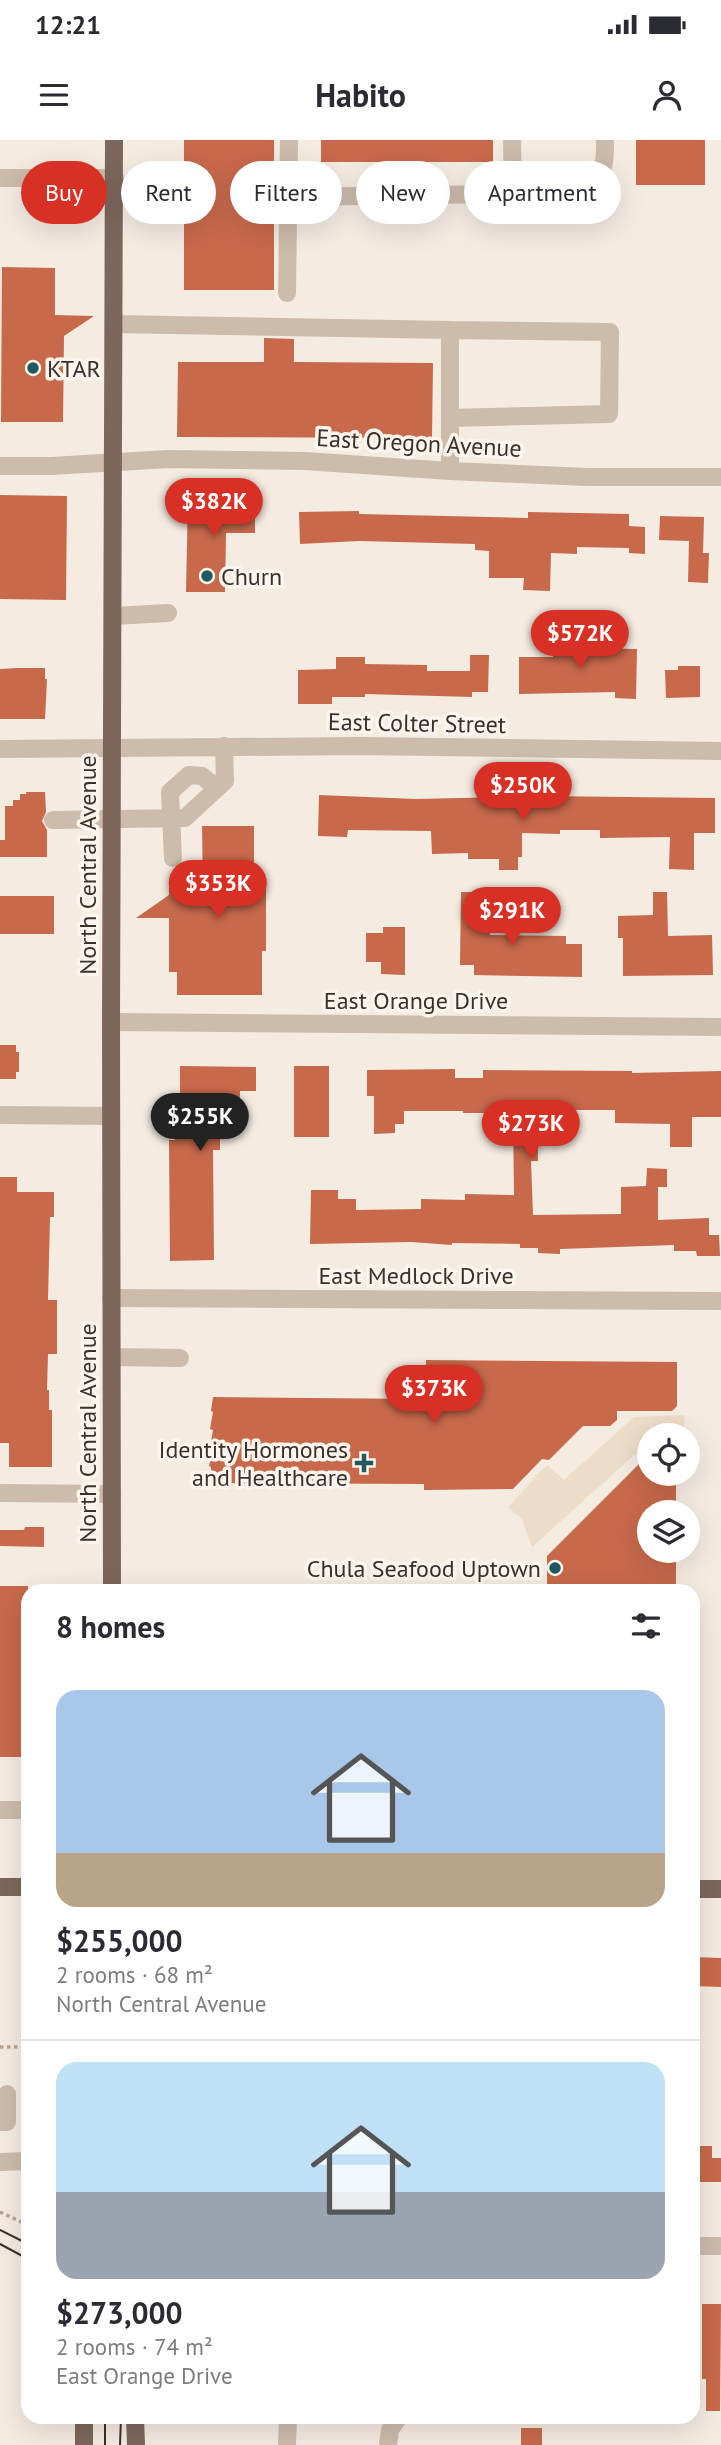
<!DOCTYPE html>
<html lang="en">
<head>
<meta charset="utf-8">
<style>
  :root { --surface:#fff; --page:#f2f2f3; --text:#2b2b33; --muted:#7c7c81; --line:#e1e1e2; --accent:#d93025 }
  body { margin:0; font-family:"PT Sans",sans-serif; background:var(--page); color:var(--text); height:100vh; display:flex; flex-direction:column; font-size:26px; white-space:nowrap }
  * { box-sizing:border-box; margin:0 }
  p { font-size:23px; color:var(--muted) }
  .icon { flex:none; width:38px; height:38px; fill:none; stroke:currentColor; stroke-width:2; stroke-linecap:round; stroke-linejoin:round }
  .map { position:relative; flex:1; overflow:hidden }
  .details { position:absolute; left:21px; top:1444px; width:679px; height:840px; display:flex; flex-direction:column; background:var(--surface); border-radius:21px; box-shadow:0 7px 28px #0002 }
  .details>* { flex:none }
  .top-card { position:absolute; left:21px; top:21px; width:679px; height:63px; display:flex; gap:14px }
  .buttons { position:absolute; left:637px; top:1283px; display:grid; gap:14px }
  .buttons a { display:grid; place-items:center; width:63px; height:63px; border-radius:50%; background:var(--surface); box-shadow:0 7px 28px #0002; font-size:35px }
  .price { position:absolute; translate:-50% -60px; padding:0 16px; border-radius:24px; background:var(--accent); color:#fff; font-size:23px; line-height:46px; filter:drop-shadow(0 2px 4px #0008) }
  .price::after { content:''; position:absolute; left:50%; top:42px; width:21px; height:16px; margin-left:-10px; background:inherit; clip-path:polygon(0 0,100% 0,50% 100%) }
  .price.selected { background:#222; color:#fff }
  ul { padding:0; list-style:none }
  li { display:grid; align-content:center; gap:14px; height:371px; padding:0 35px }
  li+li { border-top:2px solid var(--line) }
  li span { display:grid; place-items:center; height:217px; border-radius:21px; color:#555 }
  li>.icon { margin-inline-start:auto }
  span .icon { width:126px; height:126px; fill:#fffc; stroke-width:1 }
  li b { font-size:30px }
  h2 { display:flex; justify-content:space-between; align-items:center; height:84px; padding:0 35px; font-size:30px }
  .pill { padding:0 24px; border-radius:32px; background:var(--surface); box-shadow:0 7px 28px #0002; font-size:24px; line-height:63px }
  .pill.selected { background:var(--accent); color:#fff }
  .status { display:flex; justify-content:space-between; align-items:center; height:49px; padding:0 35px; background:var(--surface); direction:ltr }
  .status svg { height:19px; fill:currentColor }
  header { display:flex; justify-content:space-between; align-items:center; height:91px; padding:0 35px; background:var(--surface); font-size:32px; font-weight:600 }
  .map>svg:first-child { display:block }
  .plaza { fill:#ecdcc8 }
  .building { fill:#c8694b }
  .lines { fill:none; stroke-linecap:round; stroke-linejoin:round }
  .path { stroke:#b9a596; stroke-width:3.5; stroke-dasharray:3.5 3.5; stroke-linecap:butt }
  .minor { stroke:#cdbbac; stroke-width:18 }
  .major { stroke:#7d675c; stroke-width:18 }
  .tram { stroke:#3b302b; stroke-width:2 }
  .poi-dot { fill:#1f5a5e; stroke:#fbf5ee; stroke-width:2.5 }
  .labels { text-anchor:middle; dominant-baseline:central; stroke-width:7; stroke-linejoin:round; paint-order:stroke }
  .poi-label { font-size:24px; fill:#3b302b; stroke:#fbf5ee; text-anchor:start }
  .street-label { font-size:24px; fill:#3b302b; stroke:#fbf5ee }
</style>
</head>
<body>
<div class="status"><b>12:21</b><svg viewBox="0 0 49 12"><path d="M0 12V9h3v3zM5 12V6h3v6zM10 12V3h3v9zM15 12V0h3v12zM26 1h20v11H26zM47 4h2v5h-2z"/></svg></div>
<header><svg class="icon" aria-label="menu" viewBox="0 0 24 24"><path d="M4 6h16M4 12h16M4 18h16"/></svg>Habito<svg class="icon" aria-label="person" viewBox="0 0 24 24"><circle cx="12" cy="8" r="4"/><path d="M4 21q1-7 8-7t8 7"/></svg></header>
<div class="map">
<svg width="721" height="2305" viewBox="0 0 721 2305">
  <rect width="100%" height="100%" fill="#f4ebe1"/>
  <!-- plaza -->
  <path class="plaza" d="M685 1275 683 1295H649V1316L634 1315 532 1407 522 1379 508 1367 547 1325 564 1340 634 1277Z"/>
  <!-- building -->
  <path class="building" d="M184 0H274V150H184Z
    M321 0H493V22H321Z
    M636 0H705V45H636Z
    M2 127 55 128V175L94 176 64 196 63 282H1Z
    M264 198 294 199V222L433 223 432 298 177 297 178 222H264Z
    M0 355 67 356 66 460 0 459Z
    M188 356H255V393H226L225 452H186Z
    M359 371V374L528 378V372L629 374V386L645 387V414L629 413V408L577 407V414L551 413 550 451 523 450 524 438H489V411L475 410V404L359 401 300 404 299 372Z
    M660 376 704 377 703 413H709L708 443 688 442 689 401 659 400Z
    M553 489H574V508L637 509 636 559 615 558V552L519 554V517H553Z
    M470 515H489L488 552H472V557L365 554V557H332V564H298V530L336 529V517H365V524L427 525V531H470Z
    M678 526H700V557L666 558 665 530H678Z
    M17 528H45V539H47L45 579H0V529Z
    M26 652H45L46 672 42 681 47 690V717H0V700H5V666H13V660H20V654H26Z
    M319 655 416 659 505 657V665L539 666 540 656 715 658V693H694V730L669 729 670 697 600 698V690H560V694L522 693V717H518V730H499V719H468V713L432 714 431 691 348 690 347 697 318 696Z
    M202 686H254V747H266V811H262V855H177V832H169V778H136L169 755V747H203Z
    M461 752H490V795L566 796V804H582V837L474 835V825H460Z
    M653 752H667L668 796 712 795 713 835 623 836V798H618V776L653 775Z
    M0 756H54V794H0Z
    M383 787H405V835L381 834V822H366V793H383Z
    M0 905H16V912H19V932H16V939H0Z
    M180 926 256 927V951H240L239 983 220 982V1010H213L214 1120 170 1121 169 1000H175V968H180Z
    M294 926H329V997H294Z
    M455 929V938H483V930L632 931V933L721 931V977H692V1007H670V984L615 983V970H572V977H537L538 1021H531L533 1075 621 1074V1047L646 1046 647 1028 667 1029V1047H658V1080L709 1078V1095H719L720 1116H697L696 1111H674V1105L560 1109V1114L538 1113V1108H520V1104L452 1103V1105L411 1102 310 1104 311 1050H338V1059H356V1070L421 1069V1059L465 1060V1054L514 1055 513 973H463V971H404V984H395V993L374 994V956H367V930Z
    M0 1037H17V1052H54V1077H50L48 1160H57V1214H48L47 1250H49V1270H52V1327H9V1303H0Z
    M426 1220 677 1222V1266L672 1271H617V1280L610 1286H583L549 1320 542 1319 513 1349 424 1350V1344L212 1343 211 1327 209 1326 213 1308 210 1307 213 1290 210 1289 213 1272 211 1271 213 1257 425 1259Z
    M649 1314V1334H676V1372H649V1410H676V1451H547V1416Z
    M25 1387H44V1407L0 1406V1390H24Z
    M0 1446H28V1617H0Z
    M693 1817 721 1818V1847L693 1846Z
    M693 2006H712V2018H721V2042H693Z
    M702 2164H721L720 2271H706V2239H702Z
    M521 2288H542V2305H521Z"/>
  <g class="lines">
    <!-- path -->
    <path class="path" d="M0 1907H28
      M0 2072 28 2085"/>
    <!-- minor -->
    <path class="minor" d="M512 0 513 53
      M0 38H115
      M289 57 553 53C595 46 606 46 605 0
      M287 153 289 0
      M114 184 450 190V331
      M450 190 610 192 609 274 450 278
      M0 326H52L168 319 305 321 450 331 587 337H721
      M113 476 168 473
      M0 609 359 606 721 611
      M53 680 185 678 225 641 224 606
      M173 718 170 652 189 635 202 636 217 648
      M111 882 721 887
      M0 975 111 976
      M111 1158 721 1161
      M112 1217 180 1218
      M0 1353 112 1354
      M0 1670H28
      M0 1982H7V1954
      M0 2022 28 2021
      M693 2106H721
      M287 2305 288 2277
      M388 2305 390 2290 399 2277"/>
    <!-- major -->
    <path class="major" d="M112 1451 111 882 114 0
      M0 1747H28
      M693 1749H721
      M135 2277 136 2305
      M84 2305V2277"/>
    <!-- tram -->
    <path class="tram" d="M0 2090 28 2104
      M0 2104 28 2119
      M105 2277V2305
      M120 2305 121 2277"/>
  </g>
  <!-- markers -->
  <g class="poi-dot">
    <circle cx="33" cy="228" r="7"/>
    <circle cx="207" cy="436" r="7"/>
    <path d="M360.5 1312.5h7v7h7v7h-7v7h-7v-7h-7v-7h7z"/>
    <circle cx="555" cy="1428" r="7"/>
  </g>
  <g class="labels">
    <!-- poi labels -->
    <g class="poi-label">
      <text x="47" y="228">KTAR</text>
      <text x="221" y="436">Churn</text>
      <text x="348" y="1309" text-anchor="end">Identity Hormones<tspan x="348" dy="28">and Healthcare</tspan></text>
      <text x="541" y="1428" text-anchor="end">Chula Seafood Uptown</text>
    </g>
    <!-- street labels -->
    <g class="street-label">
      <text transform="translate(419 303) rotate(3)">East Oregon Avenue</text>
      <text transform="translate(417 583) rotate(1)">East Colter Street</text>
      <text transform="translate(87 725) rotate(-90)">North Central Avenue</text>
      <text x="416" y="860">East Orange Drive</text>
      <text x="416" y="1135">East Medlock Drive</text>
      <text transform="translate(87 1293) rotate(-90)">North Central Avenue</text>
    </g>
  </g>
</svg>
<div class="buttons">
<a><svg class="icon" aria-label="locate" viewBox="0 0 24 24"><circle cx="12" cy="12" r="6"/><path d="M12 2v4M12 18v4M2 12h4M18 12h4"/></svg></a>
<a><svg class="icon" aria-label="layers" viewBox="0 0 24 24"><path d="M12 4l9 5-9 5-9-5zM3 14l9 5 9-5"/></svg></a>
</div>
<b class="price" style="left:214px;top:398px">$382K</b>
<b class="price" style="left:580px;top:530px">$572K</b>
<b class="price" style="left:523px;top:682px">$250K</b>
<b class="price" style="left:218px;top:780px">$353K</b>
<b class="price" style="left:512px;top:807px">$291K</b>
<b class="price selected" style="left:200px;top:1013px">$255K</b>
<b class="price" style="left:531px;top:1020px">$273K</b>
<b class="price" style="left:434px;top:1285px">$373K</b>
<div class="top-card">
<a class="pill selected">Buy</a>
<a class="pill">Rent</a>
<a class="pill">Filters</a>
<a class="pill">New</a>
<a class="pill">Apartment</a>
</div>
<section class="details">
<h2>8 homes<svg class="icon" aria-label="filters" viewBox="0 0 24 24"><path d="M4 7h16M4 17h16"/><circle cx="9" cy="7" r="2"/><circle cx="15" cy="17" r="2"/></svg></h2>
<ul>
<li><span style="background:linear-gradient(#a9c7e8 75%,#b9a48a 0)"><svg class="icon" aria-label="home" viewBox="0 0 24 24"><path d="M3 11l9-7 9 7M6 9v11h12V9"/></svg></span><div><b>$255,000</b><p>2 rooms · 68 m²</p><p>North Central Avenue</p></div></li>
<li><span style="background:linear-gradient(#bfe0f5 60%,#9aa5b1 0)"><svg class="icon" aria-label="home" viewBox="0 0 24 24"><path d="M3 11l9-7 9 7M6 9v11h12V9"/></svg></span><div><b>$273,000</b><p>2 rooms · 74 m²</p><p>East Orange Drive</p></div></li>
</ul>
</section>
</div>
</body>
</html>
